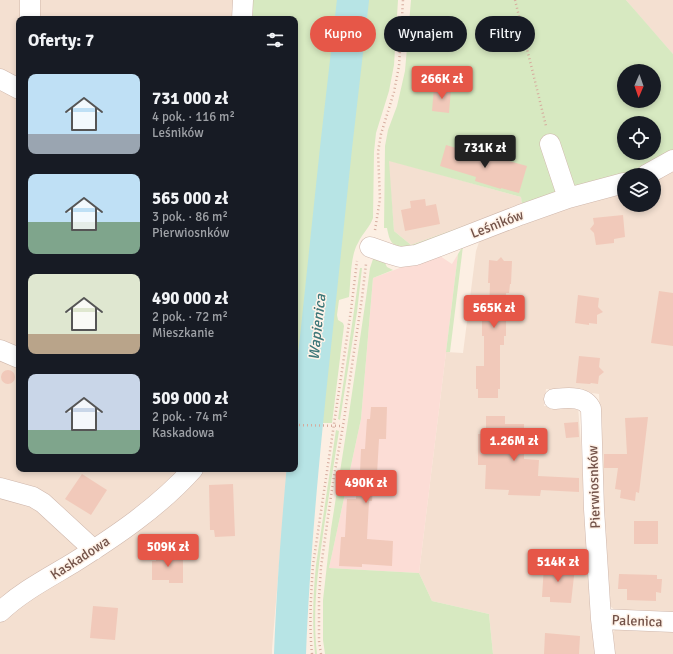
<!DOCTYPE html>
<html lang="pl">
<head>
<meta charset="utf-8">
<style>
  :root { --surface:#171b24; --page:#242831; --text:#f1f3f6; --muted:#9ea1a6; --accent:#e65748 }
  body { margin:0; font-family:Signika,sans-serif; background:var(--page); color:var(--text); height:100vh; display:flex; flex-direction:column; font-size:15px; white-space:nowrap }
  * { box-sizing:border-box; margin:0 }
  p { font-size:13px; color:var(--muted) }
  .icon { flex:none; width:22px; height:22px; fill:none; stroke:currentColor; stroke-width:2; stroke-linecap:round; stroke-linejoin:round }
  .map { position:relative; flex:1; overflow:hidden }
  .drawer { position:absolute; left:16px; top:16px; width:282px; height:456px; display:flex; flex-direction:column; background:var(--surface); border-radius:8px; box-shadow:0 2px 6px #0003 }
  .drawer>* { flex:none }
  .guide { position:absolute; left:310px; top:16px; width:303px; height:36px; display:flex; gap:8px }
  .needle { width:26px; rotate:182deg }
  .fabs { position:absolute; left:617px; top:64px; display:grid; gap:8px }
  .fabs a { display:grid; place-items:center; width:44px; height:44px; border-radius:50%; background:var(--surface); box-shadow:0 2px 6px #0003; font-size:20px }
  .price { position:absolute; translate:-50% -34px; padding:0 9px; border-radius:4px; background:var(--accent); color:#fff; font-size:13px; line-height:26px; filter:drop-shadow(0 1px 2px #0008) }
  .price::after { content:''; position:absolute; left:50%; top:24px; width:12px; height:9px; margin-left:-6px; background:inherit; clip-path:polygon(0 0,100% 0,50% 100%) }
  .price.selected { background:#222; color:#fff }
  ul { padding:0; list-style:none }
  li { display:flex; align-items:center; gap:12px; height:100px; padding:0 12px }
  li span { display:grid; place-items:center; flex:none; width:112px; height:80px; border-radius:8px; color:#555 }
  li>.icon { margin-inline-start:auto }
  span .icon { width:48px; height:48px; fill:#fffc; stroke-width:1 }
  li b { font-size:17px }
  h2 { display:flex; justify-content:space-between; align-items:center; height:48px; padding:0 12px; font-size:17px }
  .tag { padding:0 14px; border-radius:18px; background:var(--surface); box-shadow:0 2px 6px #0003; font-size:14px; line-height:36px }
  .tag.selected { background:var(--accent); color:#fff }
  .map>svg:first-child { display:block }
  .residential { fill:#f4e0d1 }
  .commercial { fill:#fcddd6 }
  .green { fill:#d7e9c1; fill-rule:evenodd }
  .lines { fill:none; stroke-linecap:round; stroke-linejoin:round }
  .river { stroke:#b7e4e5; stroke-width:32 }
  .building { fill:#f1c9ba }
  .minor-casing { stroke:#cfb7ac; stroke-width:21 }
  .path { stroke:#d6ac9e; stroke-width:2.5; stroke-dasharray:1 3; stroke-linecap:butt }
  .minor { stroke:#fff; stroke-width:20 }
  .labels { text-anchor:middle; dominant-baseline:central; stroke-width:3; stroke-linejoin:round; paint-order:stroke }
  .street-label { font-size:14px; fill:#745349; stroke:#fff3e9 }
  .water-label { font-size:15px; font-style:italic; fill:#3d7779; stroke:#fff3e9 }
</style>
</head>
<body>
<div class="map">
<svg width="673" height="654" viewBox="0 0 673 654">
  <rect width="100%" height="100%" fill="#fcefe3"/>
  <!-- residential -->
  <path class="residential" d="M0 0H26V19H19V171L18 185 16 193 19 199V469H185L154 499 0 606Z
    M34 0H238L237 19H33Z
    M626 0H673V54L643 20Z
    M388 160 521 197 522 205 411 245 394 231Z
    M673 170V614L616 611 610 606 606 559 599 394 585 392 583 390 573 389H546L544 406H578L582 459 584 509 597 654H493L489 614 432 601 419 573 446 352 463 353 476 251 480 239 567 208 624 194V205H654V180Z
    M204 469H289L280 554 272 649V654H0V621L193 479Z
    M618 627 673 629V654H615L613 632Z"/>
  <!-- commercial -->
  <path class="commercial" d="M437 254 452 264 458 254 419 573 329 568 361 419 373 278Z"/>
  <!-- green -->
  <path class="green" d="M247 0H344L337 62 302 421H295V19H246Z
    M363 0H398L394 65 389 91 376 133 374 152 373 218C370 227 362 234 358 243 350 256 351 281 349 297L339 300 337 315 338 320 343 323 344 326 332 423H312Z
    M411 0H626L673 54V153L632 174 406 250C391 244 390 243 387 228H384L385 146 388 130 397 106 405 71ZM624 71H654V101H624ZM624 123H654V153H624ZM389 161 521 197 522 205 411 245 394 231Z
    M463 246 450 352H446L458 254Z
    M376 258 383 259 387 267 393 270 373 278 361 419 329 568 419 573 432 601 489 614 493 654H325L323 640V600L331 529 347 427 366 298 370 268 373 259Z
    M360 268H362L357 312 340 420 338 419 354 311Z
    M336 430 339 431C334 463 329 495 324 527 318 569 312 611 317 654H315C312 624 313 595 316 565Z"/>
  <g class="lines">
    <!-- river -->
    <path class="river" d="M290 654C294 545 305 436 317 328 328 219 340 109 353 0"/>
  </g>
  <!-- building -->
  <path class="building" d="M434 87 451 89 449 113 432 111Z
    M446 145 494 159 495 157 527 166 519 193 501 188V189L475 181 476 177 440 166Z
    M425 199 426 206 436 204 440 224 405 231 401 210 411 208 410 201Z
    M623 215 625 237 614 239V243L596 245 594 233 590 229 594 224 593 218Z
    M501 257 504 261H512L511 284H510L509 293H506V336H504V345H500V389H498V398H478V389H476V366H484V336H482V314H489L490 283H488L489 260 497 261Z
    M659 291 673 293V346L651 343Z
    M578 295 599 298 598 307 603 312 597 315V324L589 323V325L575 323Z
    M579 356 600 358 599 367 604 372 599 376 598 384 591 383 590 384 576 383Z
    M1 377a7 7 0 1 1 14 0a7 7 0 1 1-14 0Z
    M371 407H387L386 439H379L377 474 374 473 372 501H369L367 539 393 541 392 566 362 564V567L339 566 341 537H345L347 499H356L357 472H360L361 449H365L367 419H370Z
    M486 416H505V424H524V459L539 460 538 476 579 478V492L541 490 540 496 508 495 509 490 485 489 486 465H478V434H486Z
    M648 417 639 493 636 492 635 501 620 498 621 490 615 489 618 468H604V454H627L625 418Z
    M578 422 579 437 566 438 564 423Z
    M82 474 107 490 91 515 65 499Z
    M233 484 235 536 215 537 214 530H210L209 485Z
    M634 521H658V544H634Z
    M156 553H171V557H183V583H169V580H152V561H156Z
    M544 565 575 567 571 603 550 602V597H542Z
    M619 574 657 575V579H662L661 593 656 592V601L627 600V589H618Z
    M93 606 118 608 115 640 90 638Z
    M545 633 580 636 579 654H544Z"/>
  <g class="lines">
    <defs>
      <path id="minor" d="M30 19V0
        M242 19 243 0
        M0 79 19 89
        M550 144 568 198
        M646 175 673 160
        M370 247 390 254 400 257 416 255 453 241 520 215 568 198 624 183
        M0 350 19 358
        M554 399C566 398 585 395 591 409L594 509 601 619 605 654
        M0 488 33 497 43 503 94 550
        M0 612C21 592 48 578 73 563 116 536 159 507 193 469
        M601 619 673 622"/>
    </defs>
    <!-- minor casing -->
    <use href="#minor" class="minor-casing"/>
    <!-- path -->
    <path class="path" d="M515 0 546 126
      M375 230 380 199 378 152 381 134 394 92 399 66 403 0
      M295 425 343 426
      M312 654C309 624 311 595 313 565L351 310 357 261
      M321 654 319 641V599L321 567 333 482 343 426 362 298 366 264"/>
    <!-- minor -->
    <use href="#minor" class="minor"/>
  </g>
  <g class="labels">
    <!-- street labels -->
    <g class="street-label">
      <text transform="translate(497 224) rotate(-21)">Leśników</text>
      <text transform="translate(594 487) rotate(-92)">Pierwiosnków</text>
      <text transform="translate(80 558) rotate(-33)">Kaskadowa</text>
      <text transform="translate(637 621) rotate(2)">Palenica</text>
    </g>
    <!-- water labels -->
    <g class="water-label">
      <text transform="translate(317 327) rotate(-84)">Wapienica</text>
    </g>
  </g>
</svg>
<div class="fabs">
<a><svg class="needle" viewBox="-14 -14 28 28"><path d="M0-13l5 13h-10z" fill="#e53935"/><path d="M0 13l5-13h-10z" fill="#9ea1a6"/></svg></a>
<a><svg class="icon" aria-label="locate" viewBox="0 0 24 24"><circle cx="12" cy="12" r="6"/><path d="M12 2v4M12 18v4M2 12h4M18 12h4"/></svg></a>
<a><svg class="icon" aria-label="layers" viewBox="0 0 24 24"><path d="M12 4l9 5-9 5-9-5zM3 14l9 5 9-5"/></svg></a>
</div>
<b class="price" style="left:442px;top:100px">266K zł</b>
<b class="price selected" style="left:485px;top:169px">731K zł</b>
<b class="price" style="left:494px;top:329px">565K zł</b>
<b class="price" style="left:514px;top:462px">1.26M zł</b>
<b class="price" style="left:366px;top:504px">490K zł</b>
<b class="price" style="left:168px;top:568px">509K zł</b>
<b class="price" style="left:558px;top:583px">514K zł</b>
<div class="guide">
<a class="tag selected">Kupno</a>
<a class="tag">Wynajem</a>
<a class="tag">Filtry</a>
</div>
<section class="drawer">
<h2>Oferty: 7<svg class="icon" aria-label="filters" viewBox="0 0 24 24"><path d="M4 7h16M4 17h16"/><circle cx="9" cy="7" r="2"/><circle cx="15" cy="17" r="2"/></svg></h2>
<ul>
<li><span style="background:linear-gradient(#bfe0f5 75%,#9aa5b1 0)"><svg class="icon" aria-label="home" viewBox="0 0 24 24"><path d="M3 11l9-7 9 7M6 9v11h12V9"/></svg></span><div><b>731 000 zł</b><p>4 pok. · 116 m²</p><p>Leśników</p></div></li>
<li><span style="background:linear-gradient(#bfe0f5 60%,#7fa58c 0)"><svg class="icon" aria-label="home" viewBox="0 0 24 24"><path d="M3 11l9-7 9 7M6 9v11h12V9"/></svg></span><div><b>565 000 zł</b><p>3 pok. · 86 m²</p><p>Pierwiosnków</p></div></li>
<li><span style="background:linear-gradient(#dfe7d0 75%,#b9a48a 0)"><svg class="icon" aria-label="home" viewBox="0 0 24 24"><path d="M3 11l9-7 9 7M6 9v11h12V9"/></svg></span><div><b>490 000 zł</b><p>2 pok. · 72 m²</p><p>Mieszkanie</p></div></li>
<li><span style="background:linear-gradient(#c9d6e8 70%,#7fa58c 0)"><svg class="icon" aria-label="home" viewBox="0 0 24 24"><path d="M3 11l9-7 9 7M6 9v11h12V9"/></svg></span><div><b>509 000 zł</b><p>2 pok. · 74 m²</p><p>Kaskadowa</p></div></li>
</ul>
</section>
</div>
</body>
</html>
